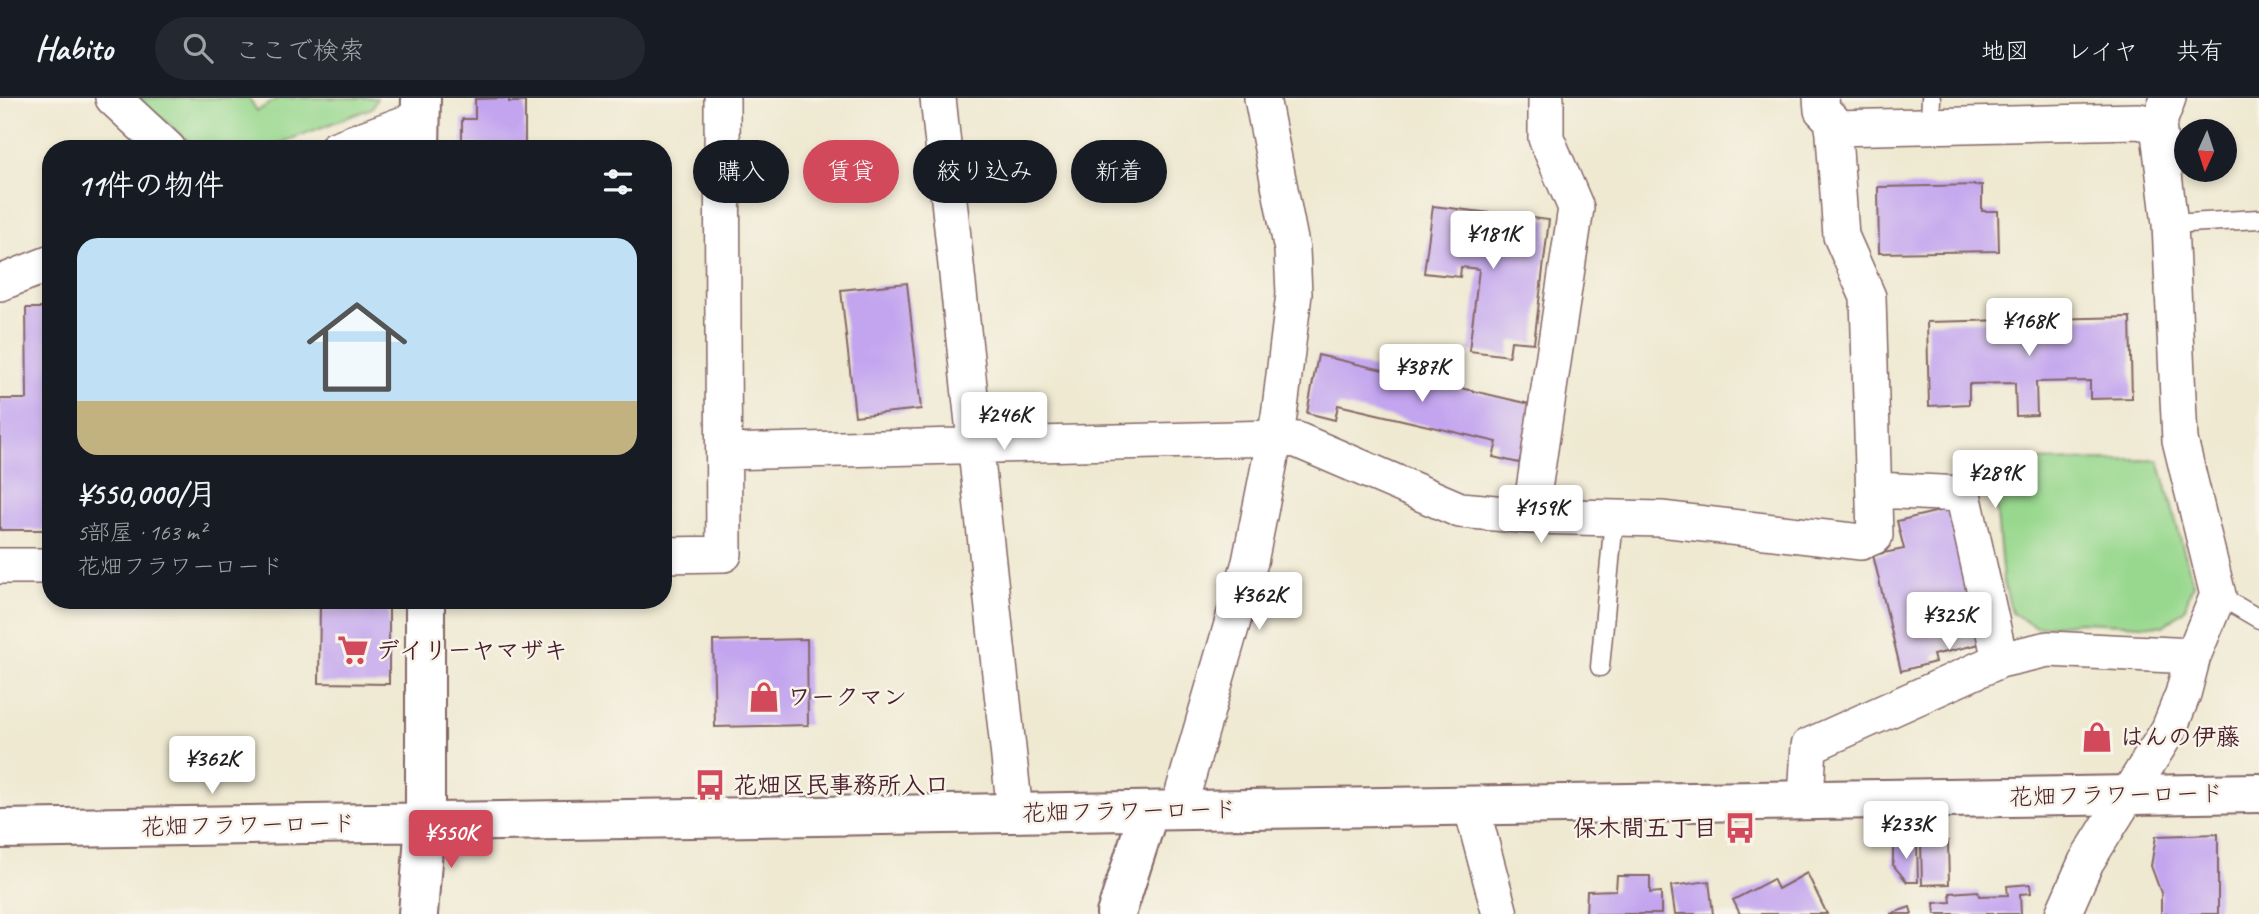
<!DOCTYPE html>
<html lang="ja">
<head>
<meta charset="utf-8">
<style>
  :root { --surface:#171b24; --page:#242831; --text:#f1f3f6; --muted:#9ea1a6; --line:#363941; --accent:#d1495b }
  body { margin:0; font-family:Caveat,"Klee One",sans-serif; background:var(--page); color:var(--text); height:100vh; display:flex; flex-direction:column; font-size:26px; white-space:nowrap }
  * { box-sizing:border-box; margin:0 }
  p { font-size:23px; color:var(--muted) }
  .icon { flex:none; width:38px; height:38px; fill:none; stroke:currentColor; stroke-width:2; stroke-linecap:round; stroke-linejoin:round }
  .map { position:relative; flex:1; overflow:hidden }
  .details { position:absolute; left:42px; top:42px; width:630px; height:469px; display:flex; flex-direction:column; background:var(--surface); border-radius:28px; box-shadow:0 4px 10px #0003 }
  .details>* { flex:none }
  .guide { position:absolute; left:693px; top:42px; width:665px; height:63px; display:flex; gap:14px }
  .needle { width:46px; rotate:183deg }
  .buttons { position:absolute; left:2174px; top:21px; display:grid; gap:14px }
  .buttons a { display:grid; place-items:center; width:63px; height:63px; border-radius:50%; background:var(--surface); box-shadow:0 4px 10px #0003; font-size:35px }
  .price { position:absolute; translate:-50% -60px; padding:0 16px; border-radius:7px; background:#fff; color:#222; font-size:23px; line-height:46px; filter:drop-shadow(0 2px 4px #0008) }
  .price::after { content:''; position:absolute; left:50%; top:42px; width:21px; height:16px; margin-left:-10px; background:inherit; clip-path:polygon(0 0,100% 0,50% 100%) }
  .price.selected { background:var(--accent); color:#fff }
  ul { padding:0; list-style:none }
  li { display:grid; align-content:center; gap:14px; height:371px; padding:0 35px }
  li span { display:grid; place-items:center; height:217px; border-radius:21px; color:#555 }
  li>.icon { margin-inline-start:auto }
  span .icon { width:126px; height:126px; fill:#fffc; stroke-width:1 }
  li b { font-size:30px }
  h2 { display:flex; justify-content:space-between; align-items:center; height:84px; padding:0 35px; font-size:30px }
  .pill { padding:0 24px; border-radius:32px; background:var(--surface); box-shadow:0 4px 10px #0003; font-size:24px; line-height:63px }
  .pill.selected { background:var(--accent); color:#fff }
  header { display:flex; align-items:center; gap:42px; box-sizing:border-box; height:98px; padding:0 35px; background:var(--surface); border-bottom:2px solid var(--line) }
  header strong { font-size:33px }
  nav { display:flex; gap:38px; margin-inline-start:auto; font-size:24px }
  .search { width:490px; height:63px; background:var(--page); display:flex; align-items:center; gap:18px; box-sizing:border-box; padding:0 24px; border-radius:38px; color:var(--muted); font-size:26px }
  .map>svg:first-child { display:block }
  .green { fill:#98d88e; stroke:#717c5c; stroke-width:2 }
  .building { fill:#c2a4ef }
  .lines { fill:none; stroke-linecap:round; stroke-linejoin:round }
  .service-casing { stroke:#846665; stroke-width:21 }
  .minor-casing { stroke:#846665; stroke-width:38 }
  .tertiary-casing { stroke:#846665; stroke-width:42 }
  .service { stroke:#fff; stroke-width:18 }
  .minor { stroke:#fff; stroke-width:35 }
  .tertiary { stroke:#fff; stroke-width:38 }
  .labels { text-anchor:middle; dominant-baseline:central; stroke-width:5; stroke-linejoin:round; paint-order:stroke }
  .poi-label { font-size:24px; font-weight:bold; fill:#4a1f2b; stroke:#f7f3e8; text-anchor:start }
  .street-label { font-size:24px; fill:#4a1f2b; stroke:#f7f3e8 }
</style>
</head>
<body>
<header>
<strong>Habito</strong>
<div class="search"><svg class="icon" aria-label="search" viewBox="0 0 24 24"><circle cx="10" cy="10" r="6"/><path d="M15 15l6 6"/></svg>ここで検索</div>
<nav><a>地図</a><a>レイヤ</a><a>共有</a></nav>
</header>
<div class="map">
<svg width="2259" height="816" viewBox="0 0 2259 816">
  <rect width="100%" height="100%" fill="#f7f3e8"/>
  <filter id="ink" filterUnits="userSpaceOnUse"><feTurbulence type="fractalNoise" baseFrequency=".0143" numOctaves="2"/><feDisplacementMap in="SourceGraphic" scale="14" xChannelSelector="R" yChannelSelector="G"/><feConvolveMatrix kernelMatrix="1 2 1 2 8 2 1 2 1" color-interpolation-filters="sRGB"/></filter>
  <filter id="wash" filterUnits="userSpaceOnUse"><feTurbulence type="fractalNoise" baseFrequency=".00686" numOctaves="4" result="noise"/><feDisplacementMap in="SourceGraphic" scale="28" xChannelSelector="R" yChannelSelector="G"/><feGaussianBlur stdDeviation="1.57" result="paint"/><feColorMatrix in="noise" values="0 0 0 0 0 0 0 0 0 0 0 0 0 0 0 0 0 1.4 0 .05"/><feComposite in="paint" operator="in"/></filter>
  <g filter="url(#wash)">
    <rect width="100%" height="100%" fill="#efe9d1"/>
    <!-- green -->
    <path class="green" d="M138 0H249L257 13 279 0H377L372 10 265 51H198Z
      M2159 362 2193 486 2184 512 2163 528 2081 524 2036 529 2012 515 2003 482 1996 406 1982 386V363Z"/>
    <g id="blocks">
      <!-- building -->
      <path class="building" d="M509 0V4H525V47H462V21H475V1Z
        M1982 87V113H1998L1999 153 1879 155 1878 89Z
        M1433 108 1549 122 1534 245 1511 243 1509 258 1469 253 1479 171 1461 169 1460 179 1424 175Z
        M907 185 921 311 855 318 841 192Z
        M48 194H51V432H0V301H27L26 210H48Z
        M2130 219 2132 300 2090 301V283L2036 284 2037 317 2016 318 2015 285 1969 286V306L1929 308 1927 224Z
        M1318 257 1538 308 1519 365 1493 359 1497 344 1338 307 1335 322 1307 315Z
        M1948 411 1980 546 1933 557 1935 564 1901 573 1873 457 1904 451 1897 423Z
        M320 504H389V586L319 585Z
        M807 541 808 627 715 629 713 543Z
        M2218 736V816H2161V795L2151 768 2156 738Z
        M1948 743 1949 786 1922 787 1921 744Z
        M1893 745H1917L1918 784H1907L1893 767Z
        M1807 775 1827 816H1740L1733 802 1773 781 1778 791Z
        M1617 778H1650V795L1661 794V816H1586L1587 793 1616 792Z
        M1709 783 1713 816H1675L1671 788Z
        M2030 786 2031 795 2020 796 2021 816H1935L1934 805 1951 804 1950 795 1978 793 1979 798 2008 797 2007 788Z
        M1910 809 1912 816H1890Z"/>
    </g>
  </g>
  <g filter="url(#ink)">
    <use href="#blocks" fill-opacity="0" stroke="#846665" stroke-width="2"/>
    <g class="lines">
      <defs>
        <path id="service" d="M1930 27 1931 0
          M2170 126 2259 121
          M2218 497 2259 521
          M1600 569 1614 421"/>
        <path id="minor" d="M113 0 168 51
          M938 0 1015 715
          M1833 30 2138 23 2158 27
          M336 51 420 20
          M0 185 51 165
          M724 354 1274 340 1297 342 1460 412 1530 418 1661 421 1861 444 1875 438 1868 199 1841 138 1833 23 1822 12 1821 0
          M1875 392 1963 396 2000 562
          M1530 418 1576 110 1546 40V0
          M663 457 724 456 722 0
          M0 468H51
          M1806 702 1809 648 2000 562 2048 551 2193 558
          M1471 707 1500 816
          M1178 712 1250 464 1279 318 1294 196 1292 152 1262 0
          M2063 816 2086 764 2169 631 2183 596 2193 558 2218 497 2180 342 2170 126 2158 27 2168 0"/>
        <path id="tertiary" d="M420 51 421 0
          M0 731 2259 695
          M418 816 425 724V502
          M1116 816 1149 713"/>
      </defs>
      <!-- service casing -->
      <use href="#service" class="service-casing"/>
      <!-- minor casing -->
      <use href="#minor" class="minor-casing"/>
      <!-- tertiary casing -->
      <use href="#tertiary" class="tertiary-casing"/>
      <!-- service -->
      <use href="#service" class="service"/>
      <!-- minor -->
      <use href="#minor" class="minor"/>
      <!-- tertiary -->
      <use href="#tertiary" class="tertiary"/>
    </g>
  </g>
  <!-- icons -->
  <defs>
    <symbol id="supermarket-bare" viewBox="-9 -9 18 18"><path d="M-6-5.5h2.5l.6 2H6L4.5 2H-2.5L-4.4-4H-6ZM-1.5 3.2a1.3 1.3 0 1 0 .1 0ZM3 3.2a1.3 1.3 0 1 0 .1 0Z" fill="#d1495b" stroke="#f7f3e8" stroke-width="2.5" paint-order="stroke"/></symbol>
    <symbol id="shop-bare" viewBox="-9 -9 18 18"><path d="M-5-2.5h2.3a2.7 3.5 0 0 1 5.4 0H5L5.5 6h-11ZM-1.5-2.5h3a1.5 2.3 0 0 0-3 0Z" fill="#d1495b" stroke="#f7f3e8" stroke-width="2.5" paint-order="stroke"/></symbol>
    <symbol id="bus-bare" viewBox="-9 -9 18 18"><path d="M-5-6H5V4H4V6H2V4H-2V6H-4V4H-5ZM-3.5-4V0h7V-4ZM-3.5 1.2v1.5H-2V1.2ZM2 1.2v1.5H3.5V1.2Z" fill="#d1495b" stroke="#f7f3e8" stroke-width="2.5" paint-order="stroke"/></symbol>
  </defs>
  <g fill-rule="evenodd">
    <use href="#supermarket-bare" x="331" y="530" width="44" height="44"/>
    <use href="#shop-bare" x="742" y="577" width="44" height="44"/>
    <use href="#shop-bare" x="2075" y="617" width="44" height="44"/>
    <use href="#bus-bare" x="688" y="665" width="44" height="44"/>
    <use href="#bus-bare" x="1718" y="708" width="44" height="44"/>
  </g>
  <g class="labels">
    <!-- poi labels -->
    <g class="poi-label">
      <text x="376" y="552">デイリーヤマザキ</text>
      <text x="787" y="599">ワークマン</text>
      <text x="2120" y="639">はんの伊藤</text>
      <text x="733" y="687">花畑区民事務所入口</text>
      <text x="1717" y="730" text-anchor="end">保木間五丁目</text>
    </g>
    <!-- street labels -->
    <g class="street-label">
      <text transform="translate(2116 697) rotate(-1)">花畑フラワーロード</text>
      <text transform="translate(1129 713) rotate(-1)">花畑フラワーロード</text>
      <text transform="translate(248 727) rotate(-1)">花畑フラワーロード</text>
    </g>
  </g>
</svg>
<div class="buttons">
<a><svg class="needle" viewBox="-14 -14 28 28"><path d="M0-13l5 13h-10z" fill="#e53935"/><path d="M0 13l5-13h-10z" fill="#9ea1a6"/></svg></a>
</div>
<b class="price" style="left:1493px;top:173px">¥181K</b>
<b class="price" style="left:2029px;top:260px">¥168K</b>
<b class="price" style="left:1422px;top:306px">¥387K</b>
<b class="price" style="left:1004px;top:354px">¥246K</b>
<b class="price" style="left:1995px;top:412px">¥289K</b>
<b class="price" style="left:1541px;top:447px">¥159K</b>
<b class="price" style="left:1259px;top:534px">¥362K</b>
<b class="price" style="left:1949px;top:554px">¥325K</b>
<b class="price" style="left:212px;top:698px">¥362K</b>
<b class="price" style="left:1906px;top:763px">¥233K</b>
<b class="price selected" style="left:451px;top:772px">¥550K</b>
<div class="guide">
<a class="pill">購入</a>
<a class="pill selected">賃貸</a>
<a class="pill">絞り込み</a>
<a class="pill">新着</a>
</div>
<section class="details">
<h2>11件の物件<svg class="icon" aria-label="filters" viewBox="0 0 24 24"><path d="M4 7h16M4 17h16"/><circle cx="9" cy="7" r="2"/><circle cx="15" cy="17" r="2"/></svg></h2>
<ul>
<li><span style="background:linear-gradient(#bfe0f5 75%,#c2b280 0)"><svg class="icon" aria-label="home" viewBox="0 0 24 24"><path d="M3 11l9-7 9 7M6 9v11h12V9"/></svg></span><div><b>¥550,000/月</b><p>5部屋 · 163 m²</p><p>花畑フラワーロード</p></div></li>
</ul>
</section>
</div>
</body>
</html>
